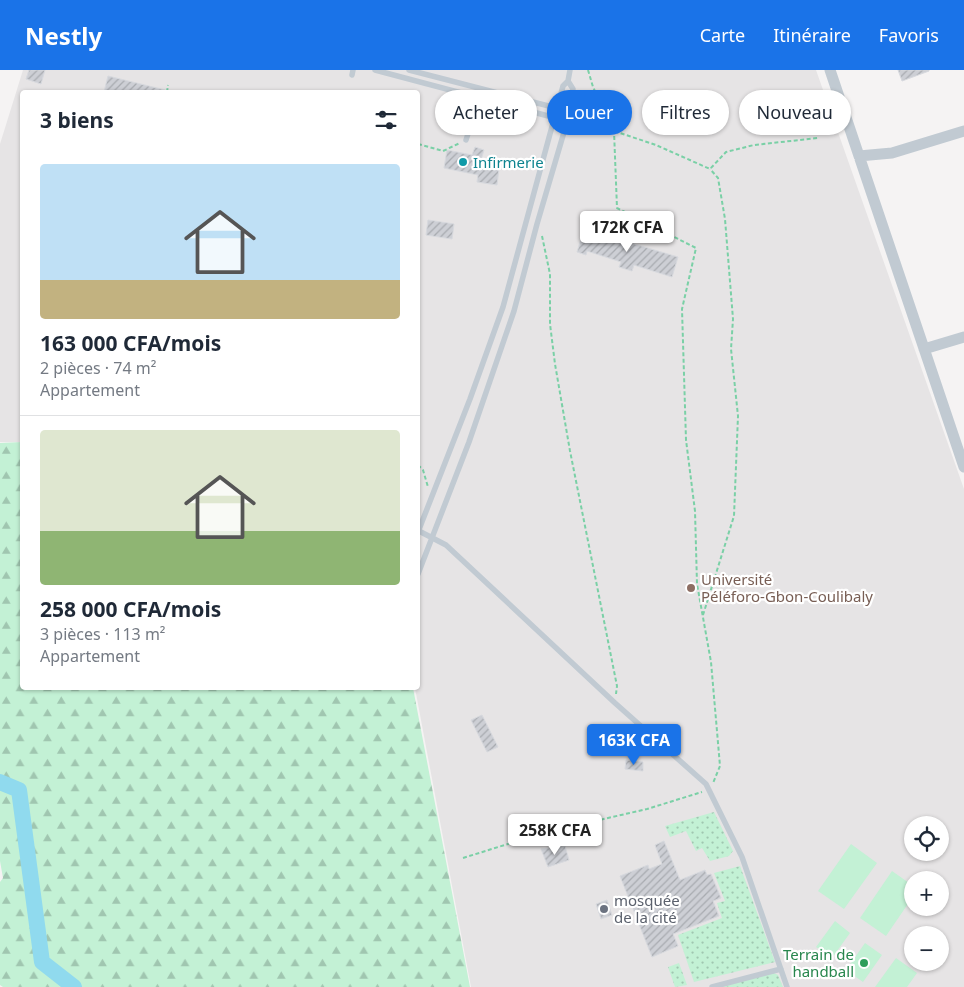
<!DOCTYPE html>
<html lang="fr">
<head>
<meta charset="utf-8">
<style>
  :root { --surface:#fff; --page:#f2f2f3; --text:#1f2937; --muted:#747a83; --line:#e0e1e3; --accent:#1a73e8 }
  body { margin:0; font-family:"Noto Sans",sans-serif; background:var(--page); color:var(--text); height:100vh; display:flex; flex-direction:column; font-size:19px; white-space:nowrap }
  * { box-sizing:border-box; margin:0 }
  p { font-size:16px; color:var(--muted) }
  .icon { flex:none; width:28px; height:28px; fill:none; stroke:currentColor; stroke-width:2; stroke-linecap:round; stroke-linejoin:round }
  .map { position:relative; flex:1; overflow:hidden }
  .drawer { position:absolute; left:20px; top:20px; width:400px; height:600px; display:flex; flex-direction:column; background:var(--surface); border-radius:5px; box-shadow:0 1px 4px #0004 }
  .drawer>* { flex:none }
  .hud { position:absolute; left:435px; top:20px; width:454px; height:45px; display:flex; gap:10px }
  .controls { position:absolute; left:904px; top:746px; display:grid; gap:10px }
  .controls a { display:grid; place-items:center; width:45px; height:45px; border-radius:50%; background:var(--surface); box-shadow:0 1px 4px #0004; font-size:25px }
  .price { position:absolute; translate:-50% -42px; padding:0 11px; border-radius:5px; background:#fff; color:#222; font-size:16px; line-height:32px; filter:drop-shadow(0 1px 2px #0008) }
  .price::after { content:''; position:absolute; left:50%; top:30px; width:15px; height:11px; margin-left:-8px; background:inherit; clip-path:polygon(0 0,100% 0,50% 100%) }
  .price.active { background:var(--accent); color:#fff }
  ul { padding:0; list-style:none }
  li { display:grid; align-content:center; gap:10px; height:265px; padding:0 20px }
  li+li { border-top:1px solid var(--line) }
  li span { display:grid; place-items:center; height:155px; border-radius:5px; color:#555 }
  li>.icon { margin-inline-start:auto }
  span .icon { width:90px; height:90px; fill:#fffc; stroke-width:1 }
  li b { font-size:21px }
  h2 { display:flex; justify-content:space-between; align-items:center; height:60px; padding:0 20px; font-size:21px }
  .tag { padding:0 18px; border-radius:22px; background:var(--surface); box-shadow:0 1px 4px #0004; font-size:18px; line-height:45px }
  .tag.active { background:var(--accent); color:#fff }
  header { display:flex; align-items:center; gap:30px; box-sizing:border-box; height:70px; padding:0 25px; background:var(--accent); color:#fff }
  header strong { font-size:24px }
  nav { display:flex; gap:28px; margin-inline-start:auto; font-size:18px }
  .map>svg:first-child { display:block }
  .education { fill:#e6e4e5; fill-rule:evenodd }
  .grass { fill:url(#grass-dots) }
  .forest { fill:url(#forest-firs) }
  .pitch { fill:#c3f1d5 }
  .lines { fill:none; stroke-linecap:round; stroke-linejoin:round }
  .river { stroke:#90daee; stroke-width:16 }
  .building { fill:url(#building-hatch); stroke:#d7d9de }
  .path { stroke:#7ad0a6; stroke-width:2; stroke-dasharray:4 2.5; stroke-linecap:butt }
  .lane { stroke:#c1cad2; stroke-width:5.5 }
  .street { stroke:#c1cad2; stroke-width:11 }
  .culture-dot { fill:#0f9aa8; stroke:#fff; stroke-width:2 }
  .education-dot { fill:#8d6e63; stroke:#fff; stroke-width:2 }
  .worship-dot { fill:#6b7280; stroke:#fff; stroke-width:2 }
  .leisure-dot { fill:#2e9e5b; stroke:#fff; stroke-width:2 }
  .labels { text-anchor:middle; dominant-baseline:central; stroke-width:4.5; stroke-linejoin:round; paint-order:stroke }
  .culture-label { font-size:15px; fill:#0d838f; stroke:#fff; text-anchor:start }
  .education-label { font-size:15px; fill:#785e54; stroke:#fff; text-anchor:start }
  .worship-label { font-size:15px; fill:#5b616d; stroke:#fff; text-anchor:start }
  .leisure-label { font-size:15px; fill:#27864d; stroke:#fff; text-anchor:end }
</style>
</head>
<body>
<header>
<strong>Nestly</strong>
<nav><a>Carte</a><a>Itinéraire</a><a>Favoris</a></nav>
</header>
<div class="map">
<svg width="964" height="917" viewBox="0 0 964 917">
  <defs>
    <pattern id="grass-dots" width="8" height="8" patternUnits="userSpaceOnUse" patternTransform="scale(1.25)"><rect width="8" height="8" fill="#c3f1d5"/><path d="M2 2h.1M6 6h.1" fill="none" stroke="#a0c6b0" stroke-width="1.8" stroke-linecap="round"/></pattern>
    <pattern id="forest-firs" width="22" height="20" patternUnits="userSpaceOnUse" patternTransform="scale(1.25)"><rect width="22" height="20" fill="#c3f1d5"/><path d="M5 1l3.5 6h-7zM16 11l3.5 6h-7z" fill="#a0c6b0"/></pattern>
    <pattern id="building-hatch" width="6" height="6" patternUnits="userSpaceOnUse" patternTransform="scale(1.25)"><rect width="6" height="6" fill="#cdcfd5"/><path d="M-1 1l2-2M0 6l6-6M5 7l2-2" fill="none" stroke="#a8abb0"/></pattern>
  </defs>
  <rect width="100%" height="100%" fill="#f5f3f3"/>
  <!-- education -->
  <path class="education" d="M23 0H816L964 419V917H471L415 618H418V22H22V372H0V74ZM912 755H940V782H912ZM912 810H940V838H912ZM912 865H940V892H912Z"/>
  <!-- grass -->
  <path class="grass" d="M714 742 733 781 729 786 710 791 702 778 696 781 686 761 670 767 665 756Z
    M740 796 775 892 694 912 678 865 722 848 717 833 725 831 714 803Z
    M679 893 687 915 675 917 668 897Z
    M774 903 778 905 783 917H720Z"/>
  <!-- forest -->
  <path class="forest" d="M22 372V618H413L470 917H3L0 915V812L3 808 0 791V373Z"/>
  <!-- pitch -->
  <path class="pitch" d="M851 774 877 793 844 839 818 821Z
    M892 801 912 815V828L886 866 860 848Z
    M835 851 850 863 832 888 816 877Z
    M865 873 882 885 863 912 846 900Z
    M896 888 917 903 907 917H875Z"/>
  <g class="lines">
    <!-- river -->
    <path class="river" d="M0 712 19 720 42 892 74 917"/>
  </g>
  <!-- building -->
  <path class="building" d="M29 0H45L41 14 26 9Z
    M898 0H929V1L902 11Z
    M108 6 165 20V22H104Z
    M475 77 484 80 479 96 499 99 497 115 477 112 478 105 444 98 447 80 472 85Z
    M428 150 454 154 452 169 426 165Z
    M584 159 678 187 672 207 634 195 632 201 619 197 621 192 587 181 586 185 577 182Z
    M482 645 498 677 487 682 471 650Z
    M626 690 643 692V701L625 699Z
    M664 771 680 810 705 800 707 805 711 804 721 828 713 831 719 846 673 864 678 876 652 887 620 806 648 795 649 799 662 794 655 775Z
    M565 776 569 790 548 797 541 779Z
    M607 830 612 845 601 849 596 834Z"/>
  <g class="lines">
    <!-- path -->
    <path class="path" d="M588 0 593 17 614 61 617 138 696 178 682 239 686 370 695 441 697 514 711 592 720 696 713 713
      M167 22 168 15
      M596 55 656 75 710 99 726 82 754 75 818 68
      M418 74 443 81 460 73
      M542 166 550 204V254L555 294 570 381 617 616 616 624
      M418 395 423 400 428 417
      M703 545 734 446 738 346 731 279 733 249 725 149 718 108 710 99
      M463 788 543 763 647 739 702 722"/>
    <!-- lane -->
    <path class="lane" d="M375 0 586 56 589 52 588 47 568 41 409 0
      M352 5 353 0
      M466 70 479 29
      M419 461 446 475 615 633 706 714 742 787 787 917
      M418 462 470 329 503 237 563 16 568 11 570 0
      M418 504 469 372 514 241 537 154 567 52 573 19 568 11
      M712 917 781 899"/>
    <!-- street -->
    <path class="street" d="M830 0 964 397
      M859 86 892 83 964 61
      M924 279 964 267"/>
  </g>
  <!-- markers -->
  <circle class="culture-dot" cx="463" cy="92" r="5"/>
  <circle class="education-dot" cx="691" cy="518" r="5"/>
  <circle class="worship-dot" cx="604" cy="839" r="5"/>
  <circle class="leisure-dot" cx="864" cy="893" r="5"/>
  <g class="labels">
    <!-- culture labels -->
    <g class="culture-label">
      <text x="473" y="92">Infirmerie</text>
    </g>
    <!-- education labels -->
    <g class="education-label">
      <text x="701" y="509">Université<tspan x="701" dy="17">Péléforo-Gbon-Coulibaly</tspan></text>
    </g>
    <!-- worship labels -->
    <g class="worship-label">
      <text x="614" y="830">mosquée<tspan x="614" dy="17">de la cité</tspan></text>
    </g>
    <!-- leisure labels -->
    <g class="leisure-label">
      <text x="854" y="884">Terrain de<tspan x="854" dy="17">handball</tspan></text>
    </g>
  </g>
</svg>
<div class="controls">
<a><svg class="icon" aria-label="locate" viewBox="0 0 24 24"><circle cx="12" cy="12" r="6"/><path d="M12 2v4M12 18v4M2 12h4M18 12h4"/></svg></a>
<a>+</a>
<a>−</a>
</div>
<b class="price" style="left:627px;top:183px">172K CFA</b>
<b class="price active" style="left:634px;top:696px">163K CFA</b>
<b class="price" style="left:555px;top:786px">258K CFA</b>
<div class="hud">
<a class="tag">Acheter</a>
<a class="tag active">Louer</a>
<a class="tag">Filtres</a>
<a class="tag">Nouveau</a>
</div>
<section class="drawer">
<h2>3 biens<svg class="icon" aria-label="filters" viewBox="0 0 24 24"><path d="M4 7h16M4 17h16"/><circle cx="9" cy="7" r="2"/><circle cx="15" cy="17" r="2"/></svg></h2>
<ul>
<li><span style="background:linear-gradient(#bfe0f5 75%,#c2b280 0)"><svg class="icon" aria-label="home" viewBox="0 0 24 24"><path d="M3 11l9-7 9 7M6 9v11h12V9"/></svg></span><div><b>163 000 CFA/mois</b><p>2 pièces · 74 m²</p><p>Appartement</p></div></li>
<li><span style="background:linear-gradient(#dfe7d0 65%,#8fb573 0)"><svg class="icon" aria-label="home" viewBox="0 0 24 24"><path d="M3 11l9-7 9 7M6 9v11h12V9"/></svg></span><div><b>258 000 CFA/mois</b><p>3 pièces · 113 m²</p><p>Appartement</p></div></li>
</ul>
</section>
</div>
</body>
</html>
